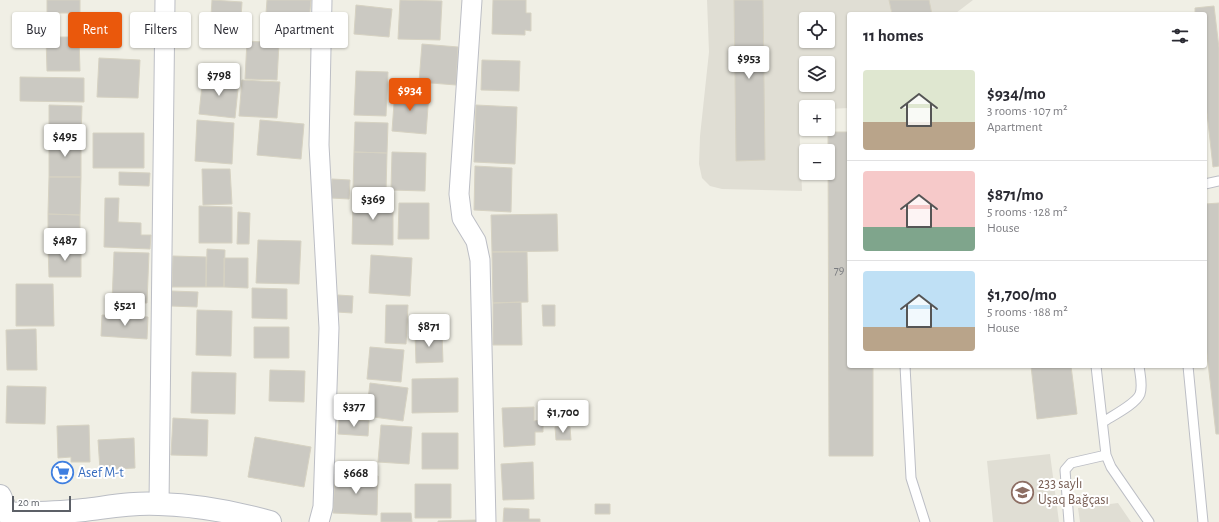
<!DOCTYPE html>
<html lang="en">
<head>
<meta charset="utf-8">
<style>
  :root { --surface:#fff; --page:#f7f7f7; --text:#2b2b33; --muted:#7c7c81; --line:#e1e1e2; --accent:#ea580c }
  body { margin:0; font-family:"Alegreya Sans",sans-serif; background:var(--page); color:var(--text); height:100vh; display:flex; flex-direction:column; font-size:15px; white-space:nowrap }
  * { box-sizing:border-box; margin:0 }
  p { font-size:13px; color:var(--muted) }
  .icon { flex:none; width:22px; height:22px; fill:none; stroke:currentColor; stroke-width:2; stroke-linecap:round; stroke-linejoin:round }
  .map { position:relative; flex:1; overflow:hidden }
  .panel { position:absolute; left:847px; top:12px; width:360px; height:356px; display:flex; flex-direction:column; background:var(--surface); border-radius:4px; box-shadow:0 1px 3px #0004 }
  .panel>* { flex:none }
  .guide { position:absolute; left:12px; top:12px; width:380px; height:36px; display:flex; gap:8px }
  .fabs { position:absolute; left:799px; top:12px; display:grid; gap:8px }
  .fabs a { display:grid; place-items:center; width:36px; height:36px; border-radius:4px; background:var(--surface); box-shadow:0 1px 3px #0004; font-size:20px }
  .scale { position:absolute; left:12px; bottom:10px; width:59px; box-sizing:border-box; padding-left:4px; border:2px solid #5c6067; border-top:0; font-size:11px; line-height:14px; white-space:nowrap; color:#5c6067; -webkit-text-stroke:3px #fff; paint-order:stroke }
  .price { position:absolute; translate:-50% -34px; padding:0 9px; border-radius:4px; background:#fff; color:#222; font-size:13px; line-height:26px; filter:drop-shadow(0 1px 2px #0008) }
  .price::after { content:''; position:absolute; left:50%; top:24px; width:12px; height:9px; margin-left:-6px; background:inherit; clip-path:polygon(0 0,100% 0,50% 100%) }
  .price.active { background:var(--accent); color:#fff }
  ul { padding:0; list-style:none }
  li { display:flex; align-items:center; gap:12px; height:100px; padding:0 16px }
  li+li { border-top:1px solid var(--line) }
  li span { display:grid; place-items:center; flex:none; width:112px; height:80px; border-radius:4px; color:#555 }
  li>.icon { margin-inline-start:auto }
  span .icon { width:48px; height:48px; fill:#fffc; stroke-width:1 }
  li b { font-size:17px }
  h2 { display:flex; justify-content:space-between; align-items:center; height:48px; padding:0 16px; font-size:17px }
  .tag { padding:0 14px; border-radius:4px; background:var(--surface); box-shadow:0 1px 3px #0004; font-size:14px; line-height:36px }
  .tag.active { background:var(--accent); color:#fff }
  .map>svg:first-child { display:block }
  .education { fill:#e0ded4; fill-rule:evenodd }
  .building { fill:#cbc9c2; stroke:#d6d2c2 }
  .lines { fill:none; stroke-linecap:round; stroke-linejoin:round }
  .service-casing { stroke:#bcbec5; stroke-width:11 }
  .minor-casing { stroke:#bcbec5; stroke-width:21 }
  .secondary-casing { stroke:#babdc4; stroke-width:24 }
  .service { stroke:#fff; stroke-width:9 }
  .minor { stroke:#fff; stroke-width:19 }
  .secondary { stroke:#fff; stroke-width:22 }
  .labels { text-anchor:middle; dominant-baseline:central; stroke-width:4; stroke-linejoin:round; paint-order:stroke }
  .number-label { font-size:12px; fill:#787a7e }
  .shop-label { font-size:14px; fill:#366cbe; stroke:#fff; text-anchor:start }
  .education-label { font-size:14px; fill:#785e54; stroke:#fff; text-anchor:start }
</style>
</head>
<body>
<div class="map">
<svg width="1219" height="522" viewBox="0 0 1219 522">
  <rect width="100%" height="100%" fill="#f0efe5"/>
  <!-- education -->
  <path class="education" d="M707 0H973L956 13V14H849V108L828 109V107H806V112L799 121 802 191 722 189 710 186 702 178 699 164 700 136 709 52ZM806 19H828V41H806ZM806 63H828V85H806Z
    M1050 454 1059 522H993L987 461Z
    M1118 503 1131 522H1080L1078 508Z"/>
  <!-- building -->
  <path class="building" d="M47 0H80V13H47Z
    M212 0 242 2 240 34 210 32Z
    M267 0H311L307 43 264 39Z
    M400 0 442 1 440 40 398 39Z
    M493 0H526V13H531V31L525 30V35L492 34Z
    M734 0H763L765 160 736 161Z
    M889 0H929L932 14H892Z
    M356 5 392 9 389 37 354 34Z
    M1214 6 1219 48V166L1213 167 1205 95V14H1195V8Z
    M46 37H79L80 71H47Z
    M247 41 279 43 277 80 245 79Z
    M422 44 458 47 456 85 419 82Z
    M99 58 140 60 138 98 97 97Z
    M482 60 520 61 519 91 481 90Z
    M356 71 388 72 386 116 354 115Z
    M203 76 239 79 235 118 199 114Z
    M20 77 84 78V102L20 101Z
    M242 80 280 82 277 118 239 116Z
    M395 90 429 93 426 134 392 131Z
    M49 105 82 106 81 139H49Z
    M476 105 517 107 515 164 474 162Z
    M197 120 234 123 232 164 195 161Z
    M260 120 304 124 301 159 257 155Z
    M355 122 388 123 387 153 354 152Z
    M828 132H849V366H873V456H829Z
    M93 133H144V168H93Z
    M49 139H81V177H49Z
    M354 152 387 153 386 191 353 190Z
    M392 152 426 153 425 191 391 190Z
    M475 166 512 168 511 212 474 210Z
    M202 169H230L232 204 203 205Z
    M119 172 150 173 149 186 119 185Z
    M49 177H81L80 215 48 214Z
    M332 179 350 180 349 199 331 198Z
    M105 198H119L118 222 141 223V235H151L150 249 104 247Z
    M353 198H393V245L352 244Z
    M399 203H429V239H398Z
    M1219 203V434H1216L1205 336V204Z
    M199 206 232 207V243H199Z
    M238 212 250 213 249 244H237Z
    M48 214 80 215V242H48Z
    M557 214 558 251 492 252 491 215Z
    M258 240 301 241 299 284 256 283Z
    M48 247H81V277H49Z
    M207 249 225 250 224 287H206Z
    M114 252 149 253 147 303 112 302Z
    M492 252H527L528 302 493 303Z
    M371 255 412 258 410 296 369 293Z
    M173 256 206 257V287H172Z
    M224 258H248V288L224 287Z
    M16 284H53L54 326H16Z
    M252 288 287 289V319L252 318Z
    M172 291 198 292 197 307 171 306Z
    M338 295 353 296 352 313 337 312Z
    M521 302 522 345H493V303Z
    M386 305H408L406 344 385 343Z
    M542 305H555V326H543Z
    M197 310 232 311 231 356 196 355Z
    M102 315 148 317 147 339 101 336Z
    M254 327H289V358H254Z
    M36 329 37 370H7L6 330Z
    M442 333 443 362 416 363 415 334Z
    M370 347 404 350 401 382 367 379Z
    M1031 366H1071L1077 414 1037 419Z
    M270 370 305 371 304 402 269 401Z
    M192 372 236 373 235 414 191 413Z
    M458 378V412L412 413V379Z
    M370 383 408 388 403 421 366 416Z
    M7 386 46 387 45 424 6 423Z
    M534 407V421L543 420V432H535V445L504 447 502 408Z
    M173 418 208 420 207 456 171 455Z
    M339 419 369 421 368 436 338 434Z
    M89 425 90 462H71V457L58 458 57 426Z
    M381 425 412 427 409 464 378 462Z
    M555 427H570L571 440H556Z
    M422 433H458V469H422Z
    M255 437 311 447 304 487 248 477Z
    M134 438 135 468 100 470 98 440Z
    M533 462 534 499 503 500 501 464Z
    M335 474 378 476 377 515 333 513Z
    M415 484H451V518H415Z
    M595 504H610V514H595Z
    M504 508 529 509V519H540V522H503Z
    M381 513H411L412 522H381Z
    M476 520V522H438V521Z"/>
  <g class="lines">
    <defs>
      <path id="service" d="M1205 184 1219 181
        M905 366 911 478 925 522
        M1096 366 1106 455 1111 467 1149 522
        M1188 366 1203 522
        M1103 422C1112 416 1136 404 1140 394 1143 385 1140 375 1139 366
        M1069 522 1065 470 1071 463 1106 455"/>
      <path id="minor" d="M472 0 459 194 462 218 476 241 480 260 486 522
        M159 504 165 0
        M319 522 323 507 329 328 319 145 322 0"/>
      <path id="secondary" d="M0 496 7 513
        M11 514C35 513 60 513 84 510 109 507 134 502 159 504 197 505 234 512 270 522"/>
    </defs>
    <!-- service casing -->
    <use href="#service" class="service-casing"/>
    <!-- minor casing -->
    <use href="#minor" class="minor-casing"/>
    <!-- secondary casing -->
    <use href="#secondary" class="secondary-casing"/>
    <!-- service -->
    <use href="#service" class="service"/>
    <!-- minor -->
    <use href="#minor" class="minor"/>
    <!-- secondary -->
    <use href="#secondary" class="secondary"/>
  </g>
  <!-- icons -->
  <defs>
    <symbol id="supermarket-ring" viewBox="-11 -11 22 22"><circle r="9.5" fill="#fff" stroke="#3f7fe0" stroke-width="1.5"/><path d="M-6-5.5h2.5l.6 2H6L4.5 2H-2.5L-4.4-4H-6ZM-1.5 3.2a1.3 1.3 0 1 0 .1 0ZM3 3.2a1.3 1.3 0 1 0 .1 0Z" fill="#3f7fe0"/></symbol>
    <symbol id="school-ring" viewBox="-11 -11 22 22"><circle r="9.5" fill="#fff" stroke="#8d6e63" stroke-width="1.5"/><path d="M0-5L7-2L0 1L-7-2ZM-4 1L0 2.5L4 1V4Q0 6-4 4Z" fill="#8d6e63"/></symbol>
  </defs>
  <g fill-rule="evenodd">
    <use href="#supermarket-ring" x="50" y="460" width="25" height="25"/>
    <use href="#school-ring" x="1010" y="480" width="25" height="25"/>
  </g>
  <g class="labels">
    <!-- number labels -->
    <g class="number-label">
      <text x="839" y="270">79</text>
    </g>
    <!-- shop labels -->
    <g class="shop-label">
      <text x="78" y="473">Asef M-t</text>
    </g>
    <!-- education labels -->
    <g class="education-label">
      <text x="1038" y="484">233 saylı<tspan x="1038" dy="16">Uşaq Bağçası</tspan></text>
    </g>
  </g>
</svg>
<div class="fabs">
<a><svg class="icon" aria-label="locate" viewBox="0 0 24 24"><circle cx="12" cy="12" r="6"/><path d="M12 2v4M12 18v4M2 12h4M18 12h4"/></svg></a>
<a><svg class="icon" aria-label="layers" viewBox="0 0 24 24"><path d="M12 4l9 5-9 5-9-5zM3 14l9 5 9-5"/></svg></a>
<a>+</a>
<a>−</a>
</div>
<div class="scale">20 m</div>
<b class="price" style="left:749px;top:80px">$953</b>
<b class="price" style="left:219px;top:97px">$798</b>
<b class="price active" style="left:410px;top:112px">$934</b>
<b class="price" style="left:65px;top:158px">$495</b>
<b class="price" style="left:373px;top:221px">$369</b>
<b class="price" style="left:65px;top:262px">$487</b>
<b class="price" style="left:125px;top:327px">$521</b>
<b class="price" style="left:429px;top:348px">$871</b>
<b class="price" style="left:354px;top:428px">$377</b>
<b class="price" style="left:563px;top:434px">$1,700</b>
<b class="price" style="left:356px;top:495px">$668</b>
<div class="guide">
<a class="tag">Buy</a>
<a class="tag active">Rent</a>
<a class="tag">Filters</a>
<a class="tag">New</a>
<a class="tag">Apartment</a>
</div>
<section class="panel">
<h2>11 homes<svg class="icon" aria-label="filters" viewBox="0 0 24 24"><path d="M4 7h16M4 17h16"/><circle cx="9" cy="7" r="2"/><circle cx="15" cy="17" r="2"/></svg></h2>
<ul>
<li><span style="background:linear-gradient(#dfe7d0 65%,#b9a48a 0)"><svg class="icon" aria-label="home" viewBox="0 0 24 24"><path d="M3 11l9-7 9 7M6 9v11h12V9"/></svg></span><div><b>$934/mo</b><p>3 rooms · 107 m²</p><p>Apartment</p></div></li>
<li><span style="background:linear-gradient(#f6c9c9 70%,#7fa58c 0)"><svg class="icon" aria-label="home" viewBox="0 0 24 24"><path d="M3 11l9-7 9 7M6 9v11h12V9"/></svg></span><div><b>$871/mo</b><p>5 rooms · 128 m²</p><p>House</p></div></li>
<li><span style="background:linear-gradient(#bfe0f5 70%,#b9a48a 0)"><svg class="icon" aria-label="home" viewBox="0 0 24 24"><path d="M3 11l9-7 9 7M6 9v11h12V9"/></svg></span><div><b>$1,700/mo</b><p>5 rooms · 188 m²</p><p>House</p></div></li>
</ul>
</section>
</div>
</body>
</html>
